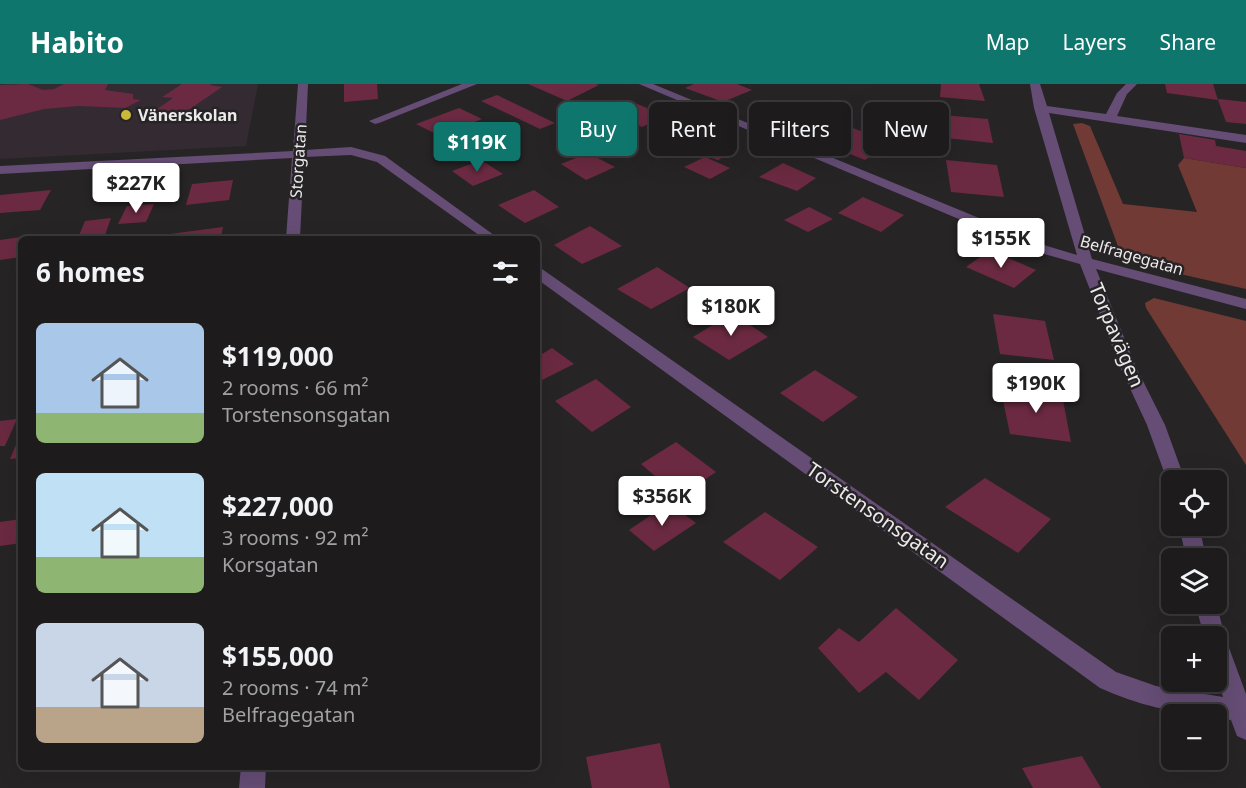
<!DOCTYPE html>
<html lang="en">
<head>
<meta charset="utf-8">
<style>
  :root { --surface:#1d1b1c; --page:#252425; --text:#f1f3f6; --muted:#a0a1a3; --line:#3b393b; --accent:#0f766e }
  body { margin:0; font-family:"Noto Sans",sans-serif; background:var(--page); color:var(--text); height:100vh; display:flex; flex-direction:column; font-size:22px; white-space:nowrap }
  * { box-sizing:border-box; margin:0 }
  p { font-size:20px; color:var(--muted) }
  .icon { flex:none; width:33px; height:33px; fill:none; stroke:currentColor; stroke-width:2; stroke-linecap:round; stroke-linejoin:round }
  .map { position:relative; flex:1; overflow:hidden }
  .sheet { position:absolute; left:18px; top:152px; width:522px; height:534px; display:flex; flex-direction:column; background:var(--surface); border-radius:9px; box-shadow:0 6px 24px #0002,0 0 0 2px var(--line) }
  .sheet>* { flex:none }
  .hud { position:absolute; left:558px; top:18px; width:570px; height:54px; display:flex; gap:12px }
  .buttons { position:absolute; left:1161px; top:386px; display:grid; gap:12px }
  .buttons a { display:grid; place-items:center; width:66px; height:66px; border-radius:9px; background:var(--surface); box-shadow:0 6px 24px #0002,0 0 0 2px var(--line); font-size:30px }
  .price { position:absolute; translate:-50% -51px; padding:0 14px; border-radius:6px; background:#fff; color:#222; font-size:20px; line-height:39px; filter:drop-shadow(0 2px 3px #0008) }
  .price::after { content:''; position:absolute; left:50%; top:36px; width:18px; height:14px; margin-left:-9px; background:inherit; clip-path:polygon(0 0,100% 0,50% 100%) }
  .price.current { background:var(--accent); color:#fff }
  ul { padding:0; list-style:none }
  li { display:flex; align-items:center; gap:18px; height:150px; padding:0 18px }
  li span { display:grid; place-items:center; flex:none; width:168px; height:120px; border-radius:9px; color:#555 }
  li>.icon { margin-inline-start:auto }
  span .icon { width:72px; height:72px; fill:#fffc; stroke-width:1 }
  li b { font-size:26px }
  h2 { display:flex; justify-content:space-between; align-items:center; height:72px; padding:0 18px; font-size:26px }
  .pill { padding:0 21px; border-radius:9px; background:var(--surface); box-shadow:0 6px 24px #0002,0 0 0 2px var(--line); font-size:21px; line-height:54px }
  .pill.current { background:var(--accent); color:#fff }
  header { display:flex; align-items:center; gap:36px; box-sizing:border-box; height:84px; padding:0 30px; background:var(--accent); color:#fff }
  header strong { font-size:28px }
  nav { display:flex; gap:33px; margin-inline-start:auto; font-size:21px }
  .map>svg:first-child { display:block }
  .built { fill:#332b31 }
  .green { fill:#723a35 }
  .building { fill:#6b2a41 }
  .lines { fill:none; stroke-linecap:round; stroke-linejoin:round }
  .minor { fill:#654d75; fill-rule:evenodd }
  .poi-dot { fill:#ccb939; stroke:#272426; stroke-width:2 }
  .labels { text-anchor:middle; dominant-baseline:central; stroke-width:5; stroke-linejoin:round; paint-order:stroke }
  .far-poi-label { font-size:16px; font-weight:bold; fill:#edeaec; stroke:#272426; text-anchor:start }
  .far-street-label { font-size:16px; fill:#edeaec; stroke:#272426 }
  .street-label { font-size:20px; fill:#edeaec; stroke:#272426 }
</style>
</head>
<body>
<header>
<strong>Habito</strong>
<nav><a>Map</a><a>Layers</a><a>Share</a></nav>
</header>
<div class="map">
<svg width="1246" height="704" viewBox="0 0 1246 704">
  <rect width="100%" height="100%" fill="#272426"/>
  <!-- built -->
  <path class="built" d="M0 0H258L246 62 0 75Z"/>
  <!-- green -->
  <path class="green" d="M1082 39 1090 42 1123 120 1197 128 1178 81 1184 74 1246 84V205L1145 182 1119 165 1073 40Z
    M1154 214 1246 237V381L1146 224 1145 219Z"/>
  <!-- building -->
  <path class="building" d="M28 0 43 6 54 5 64 0H108L105 6 133 10V15L141 16 125 24 79 22 44 25 0 36V1Z
    M182 0H212L210 1 222 3 174 36 147 32 173 14 162 13Z
    M344 0H377L378 15 344 18Z
    M528 0H595L599 1 567 17Z
    M694 0H737L752 6 723 18 685 4Z
    M941 0H979L985 17 940 13Z
    M1165 0H1213L1218 16 1219 15 1246 18V40L1226 38 1218 16 1167 9Z
    M497 11 555 39 540 45 481 17Z
    M775 16 819 32 791 45 749 27Z
    M635 19 666 32 642 43 613 29Z
    M459 24 482 35 440 52 416 40Z
    M943 31 988 35 993 59 946 54Z
    M845 41 892 59 865 76 817 57Z
    M705 47 740 64 718 76 695 68 691 72 675 65 677 61 667 57 681 50 694 53Z
    M1179 50 1215 56 1216 62 1246 67V84L1184 74Z
    M588 69 615 83 586 96 561 80Z
    M705 73 730 84 710 95 684 83Z
    M481 76 503 90 473 102 452 87Z
    M946 76 997 81 1004 113 951 108Z
    M783 79 816 94 797 107 759 93Z
    M233 96 229 116 186 121 192 100Z
    M51 106 40 126 0 129V111Z
    M534 106 559 123 525 139 498 121Z
    M863 113 904 131 881 148 838 129Z
    M154 120 146 138 118 140 127 122Z
    M809 123 833 135 808 148 784 136Z
    M111 134 104 154H78L85 137Z
    M590 142 622 162 582 180 554 161Z
    M223 143 221 154H161L162 151Z
    M21 153V173L0 176V156Z
    M990 166 1036 186 1014 204 966 183Z
    M657 183 690 204 651 225 617 205Z
    M732 229 768 253 729 276 693 253Z
    M993 230 1045 237 1054 276 1000 270Z
    M552 264 574 280 538 298 537 273Z
    M815 286 858 313 823 338 780 309Z
    M596 295 631 323 592 348 555 317Z
    M1000 302 1062 311 1071 358 1010 350Z
    M17 335 5 362H0V337Z
    M21 349V374L10 375Z
    M676 358 716 388 679 413 641 380Z
    M985 394 1051 435 1018 469 945 423Z
    M669 419 696 439 654 467 629 446Z
    M765 428 818 463 780 496 723 458Z
    M21 435V459L0 462V438Z
    M896 524 958 576 919 616 886 588 859 609 818 564 839 544 859 558Z
    M660 659 670 704H592L586 673Z
    M1082 672 1101 704H1033L1022 684Z"/>
  <g class="lines">
    <!-- minor -->
    <path class="minor" d="M298 0H308L305 66 351 63 385 72 498 154H483L377 78 351 71 304 73 300 154H286L292 74 0 90V82L293 67Z
      M462 0H477L379 39 375 40 369 37Z
      M639 0H653L1047 162 1077 171 1034 24 1030 0H1040L1047 22 1106 30 1117 9 1126 0H1137L1127 10 1117 32 1246 51V59L1049 29 1092 175 1246 215V225L1096 185 1137 285 1165 341 1185 396H1172V402L1167 396 1147 341 1121 285 1080 180 1037 168Z
      M537 184 542 185 1116 588 1156 602 1223 613 1216 592V552H1204L1195 519 1216 518 1225 553 1246 610V656L1237 652 1231 636 1216 634V630C1174 630 1138 621 1100 604L537 195Z
      M1179 441H1199L1206 474H1186Z
      M241 682H266L265 704H239Z"/>
  </g>
  <!-- markers -->
  <circle class="poi-dot" cx="126" cy="31" r="6"/>
  <g class="labels">
    <!-- far-poi labels -->
    <g class="far-poi-label">
      <text x="138" y="31">Vänerskolan</text>
    </g>
    <!-- far-street labels -->
    <g class="far-street-label">
      <text transform="translate(298 77) rotate(-86)">Storgatan</text>
      <text transform="translate(1132 171) rotate(16)">Belfragegatan</text>
    </g>
    <!-- street labels -->
    <g class="street-label">
      <text transform="translate(1117 251) rotate(67)">Torpavägen</text>
      <text transform="translate(878 431) rotate(35)">Torstensonsgatan</text>
    </g>
  </g>
</svg>
<div class="buttons">
<a><svg class="icon" aria-label="locate" viewBox="0 0 24 24"><circle cx="12" cy="12" r="6"/><path d="M12 2v4M12 18v4M2 12h4M18 12h4"/></svg></a>
<a><svg class="icon" aria-label="layers" viewBox="0 0 24 24"><path d="M12 4l9 5-9 5-9-5zM3 14l9 5 9-5"/></svg></a>
<a>+</a>
<a>−</a>
</div>
<b class="price current" style="left:477px;top:89px">$119K</b>
<b class="price" style="left:136px;top:130px">$227K</b>
<b class="price" style="left:1001px;top:185px">$155K</b>
<b class="price" style="left:731px;top:253px">$180K</b>
<b class="price" style="left:1036px;top:330px">$190K</b>
<b class="price" style="left:662px;top:443px">$356K</b>
<div class="hud">
<a class="pill current">Buy</a>
<a class="pill">Rent</a>
<a class="pill">Filters</a>
<a class="pill">New</a>
</div>
<section class="sheet">
<h2>6 homes<svg class="icon" aria-label="filters" viewBox="0 0 24 24"><path d="M4 7h16M4 17h16"/><circle cx="9" cy="7" r="2"/><circle cx="15" cy="17" r="2"/></svg></h2>
<ul>
<li><span style="background:linear-gradient(#a9c7e8 75%,#8fb573 0)"><svg class="icon" aria-label="home" viewBox="0 0 24 24"><path d="M3 11l9-7 9 7M6 9v11h12V9"/></svg></span><div><b>$119,000</b><p>2 rooms · 66 m²</p><p>Torstensonsgatan</p></div></li>
<li><span style="background:linear-gradient(#bfe0f5 70%,#8fb573 0)"><svg class="icon" aria-label="home" viewBox="0 0 24 24"><path d="M3 11l9-7 9 7M6 9v11h12V9"/></svg></span><div><b>$227,000</b><p>3 rooms · 92 m²</p><p>Korsgatan</p></div></li>
<li><span style="background:linear-gradient(#c9d6e8 70%,#b9a48a 0)"><svg class="icon" aria-label="home" viewBox="0 0 24 24"><path d="M3 11l9-7 9 7M6 9v11h12V9"/></svg></span><div><b>$155,000</b><p>2 rooms · 74 m²</p><p>Belfragegatan</p></div></li>
</ul>
</section>
</div>
</body>
</html>
